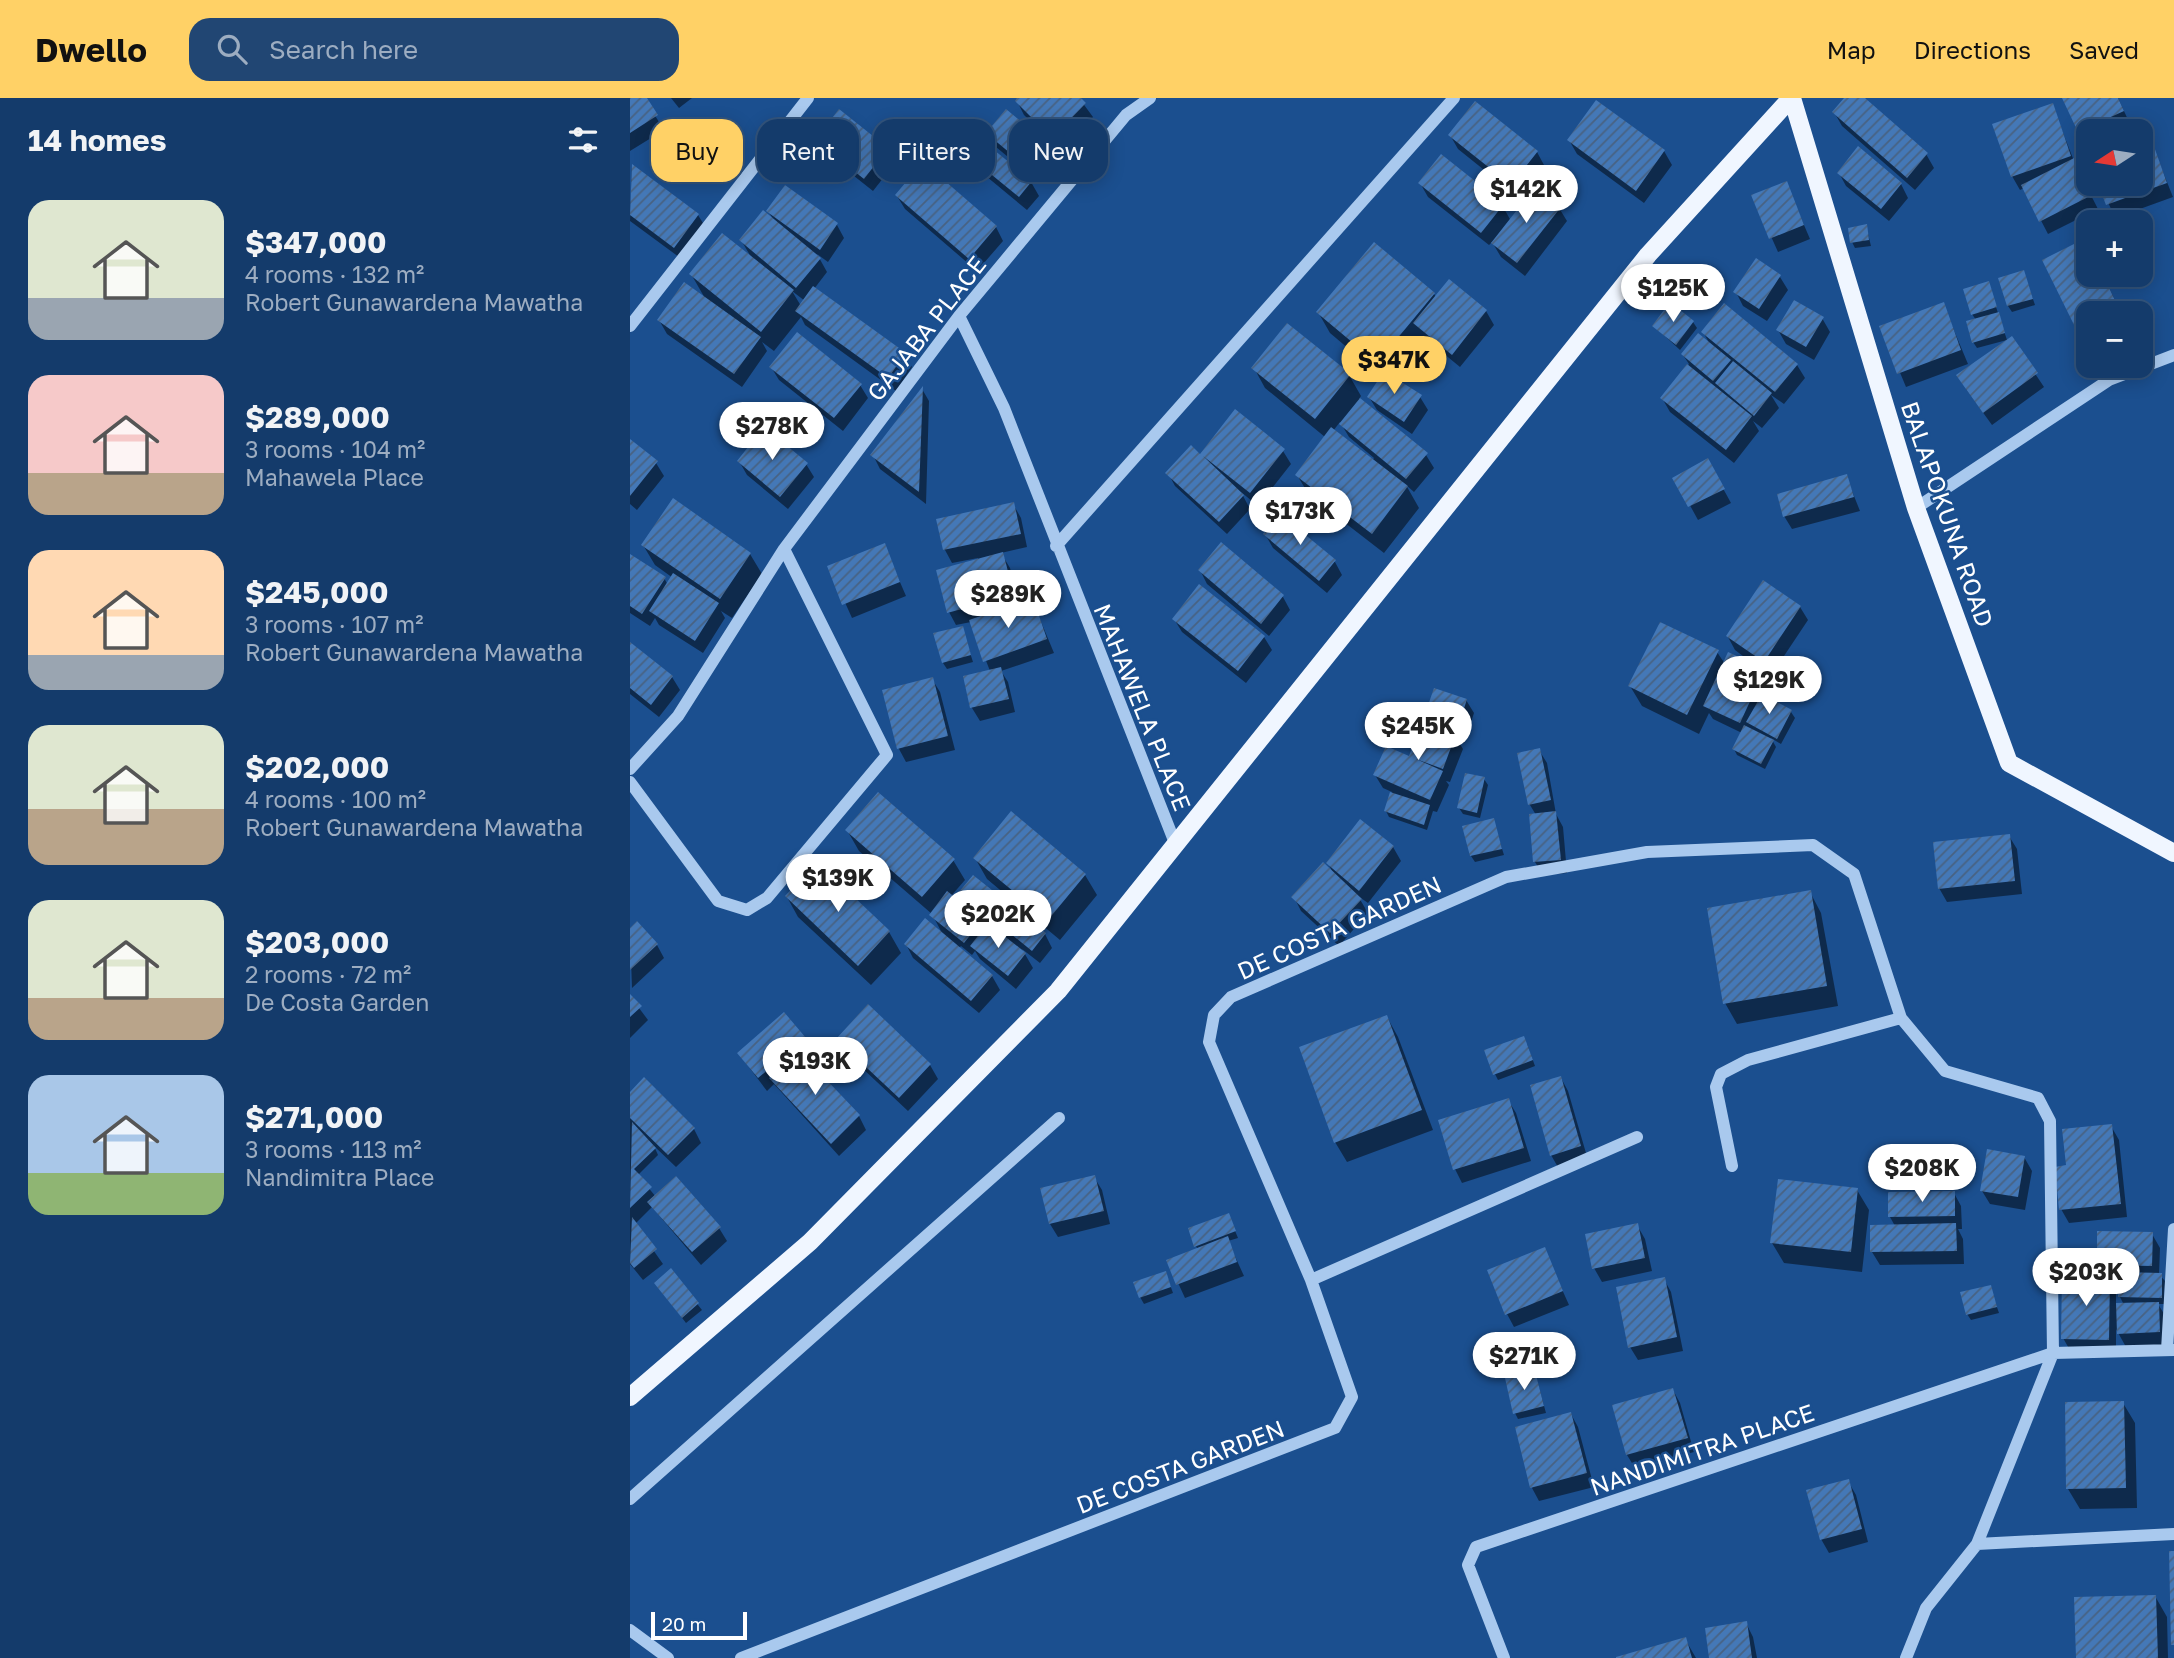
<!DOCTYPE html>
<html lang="en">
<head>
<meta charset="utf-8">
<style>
  :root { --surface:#143b6b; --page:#214673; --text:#f1f3f6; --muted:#9dadc1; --line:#33557e; --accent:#ffd166 }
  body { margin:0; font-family:"Golos Text",sans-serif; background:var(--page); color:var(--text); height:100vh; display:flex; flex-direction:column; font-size:26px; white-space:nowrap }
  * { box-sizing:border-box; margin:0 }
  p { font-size:23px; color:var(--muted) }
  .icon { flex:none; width:38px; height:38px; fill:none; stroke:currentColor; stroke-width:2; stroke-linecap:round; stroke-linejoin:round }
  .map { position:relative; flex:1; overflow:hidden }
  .panel { display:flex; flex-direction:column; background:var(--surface); width:630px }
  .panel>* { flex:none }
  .hud { position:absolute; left:21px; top:21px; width:665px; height:63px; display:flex; gap:14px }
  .needle { width:46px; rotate:258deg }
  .controls { position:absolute; left:1446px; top:21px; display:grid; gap:14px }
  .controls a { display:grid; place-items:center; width:77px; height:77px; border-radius:14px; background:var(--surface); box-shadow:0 4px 18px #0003,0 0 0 2px var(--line); font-size:35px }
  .scale { position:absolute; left:21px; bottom:18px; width:96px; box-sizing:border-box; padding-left:7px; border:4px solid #fff; border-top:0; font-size:19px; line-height:24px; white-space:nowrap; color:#fff; -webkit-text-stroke:5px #1b4f8f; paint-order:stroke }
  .price { position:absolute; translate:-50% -60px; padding:0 16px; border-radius:24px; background:#fff; color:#222; font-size:23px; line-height:46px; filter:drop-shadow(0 2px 4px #0008) }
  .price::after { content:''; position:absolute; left:50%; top:42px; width:21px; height:16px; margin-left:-10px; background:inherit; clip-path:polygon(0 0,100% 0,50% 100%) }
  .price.active { background:var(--accent); color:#111 }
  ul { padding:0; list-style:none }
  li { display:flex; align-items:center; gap:21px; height:175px; padding:0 28px }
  li span { display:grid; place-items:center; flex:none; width:196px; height:140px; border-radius:21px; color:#555 }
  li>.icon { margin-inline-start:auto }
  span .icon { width:84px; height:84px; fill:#fffc; stroke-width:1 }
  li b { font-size:30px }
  h2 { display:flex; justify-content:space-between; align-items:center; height:84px; padding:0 28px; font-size:30px }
  .tag { padding:0 24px; border-radius:21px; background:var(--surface); box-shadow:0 4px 18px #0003,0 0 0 2px var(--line); font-size:24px; line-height:63px }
  .tag.active { background:var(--accent); color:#111 }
  header { display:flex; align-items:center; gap:42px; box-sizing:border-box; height:98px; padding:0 35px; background:var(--accent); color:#111 }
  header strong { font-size:33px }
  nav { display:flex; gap:38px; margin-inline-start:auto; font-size:24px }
  .search { width:490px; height:63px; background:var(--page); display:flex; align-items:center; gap:18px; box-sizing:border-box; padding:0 24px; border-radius:21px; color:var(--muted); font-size:26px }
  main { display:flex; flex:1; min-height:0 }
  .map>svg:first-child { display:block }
  .shadow { fill:#0007; fill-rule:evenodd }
  .building { fill:url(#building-hatch) }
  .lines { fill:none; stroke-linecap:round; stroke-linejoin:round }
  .minor { stroke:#a9c9ee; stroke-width:12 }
  .major { stroke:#f0f6ff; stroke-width:18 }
  .labels { text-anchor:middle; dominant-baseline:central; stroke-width:5; stroke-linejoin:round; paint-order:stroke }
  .street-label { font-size:24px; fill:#fff; stroke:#1b4f8f }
</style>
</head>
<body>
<header>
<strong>Dwello</strong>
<div class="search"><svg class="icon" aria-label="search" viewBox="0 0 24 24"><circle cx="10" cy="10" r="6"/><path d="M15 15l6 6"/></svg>Search here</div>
<nav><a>Map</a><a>Directions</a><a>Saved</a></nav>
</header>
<main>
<section class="panel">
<h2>14 homes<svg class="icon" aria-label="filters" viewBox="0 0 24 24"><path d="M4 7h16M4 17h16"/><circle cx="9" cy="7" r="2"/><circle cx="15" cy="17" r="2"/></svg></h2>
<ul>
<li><span style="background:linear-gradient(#dfe7d0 70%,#9aa5b1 0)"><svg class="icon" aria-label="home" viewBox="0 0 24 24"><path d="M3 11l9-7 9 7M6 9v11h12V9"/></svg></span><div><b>$347,000</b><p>4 rooms · 132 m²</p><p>Robert Gunawardena Mawatha</p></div></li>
<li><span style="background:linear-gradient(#f6c9c9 70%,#b9a48a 0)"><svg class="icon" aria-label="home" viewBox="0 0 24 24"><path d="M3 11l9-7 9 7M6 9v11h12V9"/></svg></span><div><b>$289,000</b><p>3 rooms · 104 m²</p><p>Mahawela Place</p></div></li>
<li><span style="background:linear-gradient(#ffd9b3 75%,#9aa5b1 0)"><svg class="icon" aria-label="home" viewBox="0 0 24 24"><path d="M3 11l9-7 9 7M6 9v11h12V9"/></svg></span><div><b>$245,000</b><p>3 rooms · 107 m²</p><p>Robert Gunawardena Mawatha</p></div></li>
<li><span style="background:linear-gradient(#dfe7d0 60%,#b9a48a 0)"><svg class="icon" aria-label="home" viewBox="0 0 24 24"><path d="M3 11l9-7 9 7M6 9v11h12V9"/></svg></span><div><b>$202,000</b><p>4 rooms · 100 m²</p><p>Robert Gunawardena Mawatha</p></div></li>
<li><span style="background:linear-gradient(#dfe7d0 70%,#b9a48a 0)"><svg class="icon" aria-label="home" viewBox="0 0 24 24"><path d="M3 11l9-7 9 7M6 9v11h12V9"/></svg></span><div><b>$203,000</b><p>2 rooms · 72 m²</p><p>De Costa Garden</p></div></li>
<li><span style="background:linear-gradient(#a9c7e8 70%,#8fb573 0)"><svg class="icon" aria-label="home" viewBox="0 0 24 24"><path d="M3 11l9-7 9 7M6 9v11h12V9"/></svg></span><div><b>$271,000</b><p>3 rooms · 113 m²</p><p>Nandimitra Place</p></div></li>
</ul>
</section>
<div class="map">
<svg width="1544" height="1560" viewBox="0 0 1544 1560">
  <defs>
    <pattern id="building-hatch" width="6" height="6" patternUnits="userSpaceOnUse" patternTransform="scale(1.75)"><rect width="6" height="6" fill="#4478b7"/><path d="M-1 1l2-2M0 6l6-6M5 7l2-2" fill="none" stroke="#486282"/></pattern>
  </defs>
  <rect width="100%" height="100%" fill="#1b4f8f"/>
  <!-- shadow -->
  <path class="shadow" d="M0 0H14L34 32 0 53Z
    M41 0H62L49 10Z
    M390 0H449L463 19 431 52 394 17 387 3Z
    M1216 0H1232L1296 56 1304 70 1285 92 1212 28 1204 14Z
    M1434 0H1488L1500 26 1486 33H1458V48Z
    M1422 7 1446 68 1468 111 1418 136 1394 90 1390 92 1382 78Z
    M1515 29 1543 99 1485 120 1470 86H1510V33H1502Z
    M358 35 418 48 425 62 407 83 366 49Z
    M820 37 907 54 914 67 889 100 828 51Z
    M187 42 257 51 265 65 243 93 195 55Z
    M939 42 1034 53 1042 67 1014 105 947 56Z
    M337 56 401 84 409 98 397 112 345 69Z
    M2 68 68 117 76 130 53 162 0 123Z
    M1209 75 1271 86 1278 100 1259 123 1216 88Z
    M790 85 872 107 881 123 929 110 937 123 895 178 871 159 862 144 859 147 798 99Z
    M1156 85 1180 141 1148 154 1123 98Z
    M267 98 366 129 373 143 347 173 275 111Z
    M138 113 207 127 214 140 198 164 187 156 197 174 184 191 274 256 282 269 266 293 175 227 171 219 144 253 132 244 137 253 112 289 37 236 29 222 76 202 61 176 121 159 111 142 144 122ZM162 193 175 203 171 208Z
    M1236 128 1241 148 1225 150 1222 144Z
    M1455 143 1458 177H1473L1491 215H1458V249L1451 236Z
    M1394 175 1405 207 1382 214 1378 208Z
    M1150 179 1158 192 1137 223 1113 208 1106 194Z
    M819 183 856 213 864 227 830 269 796 241 763 281 790 299 798 312 782 336 747 312 739 299 752 279 700 235 688 214 804 196 806 199Z
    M1358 185 1377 242 1347 250 1343 244 1346 222 1342 216Z
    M1313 206 1338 266 1276 289 1251 229Z
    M1192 220 1200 234 1184 262 1156 246 1148 232Z
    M1063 224 1067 230 1050 252 1024 228Z
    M1073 234 1167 267 1175 280 1154 306 1141 297 1149 310 1132 330 1123 323 1129 333 1104 365 1040 314 1032 300 1059 266 1053 257 1081 248Z
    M1382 241 1414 289 1362 327 1336 291Z
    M141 269 230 287 238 300 213 333 149 282Z
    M624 270 719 277 731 298 729 301 796 357 804 370 784 394 776 387 789 410 754 455 679 397 667 377 695 339 635 290ZM710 324 719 339 744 360 742 363 703 333Z
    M292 291 299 303 296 406 250 371 243 357Z
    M0 343 26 365 34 378 7 412 0 406Z
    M653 353 661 366 628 408 611 394 620 411 597 436 545 388 538 375 570 358Z
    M109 363 176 366 184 379 158 411 117 377Z
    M1078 363 1101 405 1068 422 1045 380Z
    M1216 378 1230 413 1162 431 1154 418Z
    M383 406 391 420 397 449 371 455 380 470 390 506 402 502 424 555 371 573 378 584 385 614 350 623 342 610 335 580 360 573 341 524 326 527 319 514 349 463 348 460 322 465 315 452 308 422Z
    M635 436 705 464 712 477 697 495 643 450Z
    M13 447 120 456 132 476 102 520 91 513 95 520 73 555 29 527 25 520 20 528 0 515V458L34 480 38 487 43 480 25 467Z
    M254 447 276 498 222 520 199 469Z
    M570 472 653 499 660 512 639 538 577 486Z
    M1170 509 1178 522 1142 576 1132 570 1141 586 1135 599 1161 614 1165 620 1151 646 1141 640 1146 649 1135 671 1107 657 1104 651 1112 635 1083 621 1079 615 1069 636 1012 608 1000 588 1087 554 1095 566 1129 570 1105 552 1098 539Z
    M544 521 634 539 642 552 616 585 552 534Z
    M332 530 343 564 317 571 313 565Z
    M0 546 42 579 50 592 29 619 0 596Z
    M302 581 310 594 325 652 276 664 269 651 254 593Z
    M836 602 844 615 834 645 828 643 833 651 820 684 816 683 819 687 807 714 803 713 797 732 759 719 756 713 762 694 753 690 745 677 780 660 798 627 795 622Z
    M909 652 917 665 926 716 933 729 937 775 913 777 905 764 906 717 900 707Z
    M854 681 858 687 850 720 833 716 829 710Z
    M863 722 874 757 845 764 841 758Z
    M731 724 763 749 771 763 738 805 728 798 738 815 709 848 671 813 664 799 703 775 698 765Z
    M217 732 323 762 335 782 321 798 343 815 331 795 415 836 422 850 410 865 392 851 403 870 386 891 350 861 345 853 342 857 331 848 329 850 362 878 370 892 349 915 283 860 276 846 312 835 302 816 229 753ZM347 815 360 825 356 830Z
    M1379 738 1387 751 1392 796 1317 804 1309 790Z
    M345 760 455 777 467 797 430 842 357 781Z
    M187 766 259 834 271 855 241 887 168 819 157 799Z
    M1180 794 1191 815 1208 908 1107 926 1095 905Z
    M0 832 27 847 34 860 2 890Z
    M0 898 18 922 0 940Z
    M238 909 300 967 308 981 278 1013 216 955 208 941Z
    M757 919 768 939 803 1032 717 1064 705 1044Z
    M174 941 182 954 174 961 229 1018 236 1032 209 1058 144 986 137 993 109 956Z
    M897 946 905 968 868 982 865 976Z
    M931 980 938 993 958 1062 929 1071 921 1057Z
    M0 996 64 1031 71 1045 46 1069 24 1048 28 1057 8 1077 26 1099 89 1130 97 1143 71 1167 22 1109 5 1126 33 1166 13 1182 0 1166Z
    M878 1002 886 1015 901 1063 832 1085 825 1071Z
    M1481 1028 1489 1042 1497 1119 1439 1125 1431 1111 1437 1069Z
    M1394 1059 1402 1073 1395 1112 1360 1106 1352 1093Z
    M464 1079 472 1092 480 1126 428 1139 420 1126Z
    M1227 1092 1239 1112 1232 1174 1154 1165 1142 1145Z
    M1324 1095 1331 1108 1332 1131H1328L1333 1141 1334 1166 1250 1167 1242 1154 1265 1128 1260 1119Z
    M601 1123 608 1140 598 1143 614 1178 555 1200 538 1163 568 1152 566 1148Z
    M1007 1127 1015 1141 1022 1173 972 1184 964 1170Z
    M1522 1136 1530 1150 1529 1176 1535 1183 1534 1206H1528L1536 1219 1537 1248 1496 1249 1486 1231V1255L1441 1254 1433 1240 1476 1179 1468 1167ZM1479 1180H1490V1199L1494 1207H1486V1193Z
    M914 1151 939 1207 884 1229 877 1216Z
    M41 1173 72 1212 56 1225 30 1191Z
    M538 1181 543 1195 514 1206 510 1199Z
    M1034 1181 1041 1194 1053 1253 1008 1262 1000 1249Z
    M1360 1189 1369 1215 1341 1222 1337 1216Z
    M905 1275 916 1315 888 1321 885 1315Z
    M1043 1292 1050 1305 1064 1354 1005 1370 997 1357 984 1308Z
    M1493 1305 1505 1325 1507 1410 1450 1411 1438 1391Z
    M941 1316 948 1329 964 1389 909 1403 902 1390Z
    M1218 1383 1226 1397 1238 1444 1199 1455 1191 1441Z
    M1525 1498 1537 1519 1538 1560H1447Z
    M1116 1525 1123 1539 1127 1560H1081Z
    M1055 1541 1066 1560H989Z"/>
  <!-- building -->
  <path class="building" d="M0 0H17L28 17 0 35Z
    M387 0H451L456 5 422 40 385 3Z
    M1214 0H1235L1298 55 1277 80 1202 14Z
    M1432 0H1488L1494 13 1448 34Z
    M966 2 1035 52 1006 93 937 42Z
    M845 3 908 53 881 87 818 37Z
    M1423 5 1441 58 1381 79 1362 26Z
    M209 11 258 50 234 81 185 42Z
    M376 11 419 47 399 71 356 35Z
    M1516 26 1537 85 1476 107 1468 86H1510V33H1498Z
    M348 39 402 83 389 99 335 55Z
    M1228 48 1272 85 1251 111 1207 75Z
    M811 56 874 106 851 135 788 85Z
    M1444 60 1462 97 1409 124 1391 87Z
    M293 64 367 128 339 161 265 97Z
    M2 66 69 116 44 150 0 117Z
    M1157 83 1174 127 1139 141 1121 97Z
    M155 87 208 125 190 152 136 113Z
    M905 89 931 109 887 165 861 145Z
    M133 112 191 160 166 190 109 142Z
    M1237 126 1239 142 1220 145 1218 130Z
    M92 135 164 192 131 234 59 176Z
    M1456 140 1458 177H1473L1491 215H1458V233L1449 237 1412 162Z
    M744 144 805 195 747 265 686 214Z
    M1126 160 1151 177 1129 211 1103 194Z
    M1394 172 1403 201 1377 208 1368 180Z
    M819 181 857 212 822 257 783 225Z
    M1359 183 1367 209 1341 217 1333 191Z
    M54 184 131 239 104 276 27 222Z
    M183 188 276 255 258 280 165 213Z
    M1164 202 1194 219 1176 249 1146 232Z
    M1040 204 1064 223 1046 247 1022 228Z
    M1314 204 1331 252 1267 276 1249 228Z
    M1094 205 1168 266 1145 294 1071 234Z
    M1369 214 1375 235 1342 245 1336 223Z
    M657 225 721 276 685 321 621 270Z
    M167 234 232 286 204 320 139 269Z
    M1068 235 1101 262 1083 283 1051 256Z
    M1382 238 1408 275 1353 315 1326 277Z
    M1103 263 1142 295 1124 318 1085 285Z
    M1057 266 1122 318 1096 352 1030 300Z
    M754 273 792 297 774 324 737 299Z
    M293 288 289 394 240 357Z
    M730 300 798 355 776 381 709 326Z
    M605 311 655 351 620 395 573 358 614 397 589 424 535 375 561 347 570 356Z
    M134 329 178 365 150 399 107 363Z
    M701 329 778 388 742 436 665 377Z
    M0 341 28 363 0 398Z
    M1078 360 1095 391 1058 409 1042 380Z
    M1217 376 1224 399 1153 419 1147 396Z
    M43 400 121 455 90 501 11 447Z
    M384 404 391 436 313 452 306 421Z
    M650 416 706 462 689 483 633 436Z
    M591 444 654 497 631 526 568 472Z
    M255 445 270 484 212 507 197 468Z
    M373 454 384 497 317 515 306 472Z
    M0 456 36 479 12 516 0 508Z
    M43 475 89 505 65 543 19 513Z
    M1133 482 1171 508 1134 564 1096 538Z
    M569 486 635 538 608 573 542 521Z
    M403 500 417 541 353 564 339 522Z
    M1030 524 1089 552 1057 617 998 588Z
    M333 528 341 557 312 565 303 535Z
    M0 544 43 578 21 607 0 590Z
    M1098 554 1135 571 1110 625 1073 608Z
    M371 569 379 601 340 610 333 578Z
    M303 579 318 638 267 651 252 592Z
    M804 590 837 601 827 633 793 622Z
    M1132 596 1162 612 1147 641 1116 624Z
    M792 623 826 636 813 671 786 661 813 673 800 702 743 677 756 648 779 658Z
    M1114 627 1144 642 1131 666 1102 651Z
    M910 650 921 702 898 707 887 655Z
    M835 675 855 679 847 715 827 710Z
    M248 694 325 761 292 799 215 732Z
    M760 694 800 707 794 727 754 713Z
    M381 713 456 776 418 822 343 760Z
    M926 713 931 762 903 764 899 716Z
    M864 720 872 751 840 758 832 728Z
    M730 721 764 748 729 793 696 765Z
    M1380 736 1385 783 1308 791 1303 744Z
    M187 764 260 833 228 868 155 798Z
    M693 764 732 801 700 835 661 799Z
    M343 777 416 835 402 853 329 794Z
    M1181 792 1197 888 1093 906 1077 810Z
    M317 793 353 821 334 845 299 817Z
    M295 820 363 877 341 903 274 846Z
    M7 823 28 846 0 872V830Z
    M358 825 396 855 378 878 340 848Z
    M0 896 12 908 0 919Z
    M238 906 301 966 269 1000 206 941Z
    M154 914 176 940 128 980 107 955Z
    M757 917 792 1012 704 1045 669 949Z
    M894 938 903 962 863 977 854 952Z
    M168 952 230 1017 201 1046 139 980Z
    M931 978 951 1048 920 1058 900 987Z
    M14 979 65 1030 38 1057 0 1020V994Z
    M879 1000 894 1050 823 1072 808 1022Z
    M2 1024 26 1050 4 1071 22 1089 0 1110Z
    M1482 1026 1491 1106 1429 1112 1425 1069 1436 1067 1432 1031Z
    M1357 1051 1395 1058 1388 1099 1350 1093Z
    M465 1077 474 1113 419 1126 410 1090Z
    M46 1078 91 1129 62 1154 17 1104Z
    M1148 1081 1228 1090 1221 1154 1140 1145Z
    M1325 1093V1118L1258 1119V1094Z
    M599 1115 606 1133 564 1149 558 1130Z
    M2 1119 27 1151 4 1170 0 1165Z
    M1008 1125 1015 1160 962 1171 955 1136Z
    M1326 1125 1327 1153 1240 1154V1127Z
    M1467 1133 1523 1134 1522 1168 1467 1167Z
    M598 1138 607 1164 546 1187 536 1162Z
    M915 1149 933 1193 875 1217 857 1172Z
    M41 1170 69 1205 52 1220 24 1185Z
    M536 1173 541 1189 509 1200 503 1184Z
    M1489 1174 1532 1175V1200L1488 1199Z
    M1432 1177 1480 1178 1479 1242 1431 1241Z
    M1035 1179 1047 1239 998 1250 986 1189Z
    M1361 1187 1367 1209 1336 1217 1330 1194Z
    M1529 1204 1530 1234 1487 1236 1486 1205Z
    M905 1273 914 1308 883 1316 875 1280Z
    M1043 1290 1058 1340 996 1357 982 1307Z
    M1494 1303 1496 1390 1436 1391 1435 1304Z
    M941 1314 957 1375 900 1390 885 1329Z
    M1219 1381 1232 1431 1190 1442 1176 1392Z
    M1539 1453H1544V1547H1541Z
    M1526 1497 1528 1560H1446L1444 1499Z
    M1117 1523 1122 1560H1079L1075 1530Z
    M1056 1539 1062 1560H986V1559Z"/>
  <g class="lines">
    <!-- minor -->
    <path class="minor" d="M329 218 374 310 545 745
      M0 228 178 0
      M1286 410 1479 282 1544 257
      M426 448 824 0
      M0 671 48 618 154 451 329 218 496 17 520 0
      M0 684 88 803 117 812 137 800 257 657 154 451
      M1102 1068 1086 989 1091 976 1118 962 1271 920
      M681 1182 1007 1039
      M1537 1252 1544 1131
      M0 1401 429 1020
      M1347 1446 1544 1436
      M0 1532 38 1560
      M111 1560 705 1330 722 1299 681 1182 579 944 584 917 601 899 876 779 1017 754 1183 747 1224 776 1271 920 1315 973 1408 1000 1420 1023 1423 1255 846 1449 838 1467 874 1560
      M1276 1560 1296 1510 1347 1446 1423 1255 1544 1252"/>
    <!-- major -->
    <path class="major" d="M1162 0 1286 410 1379 665 1544 755
      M0 1299 180 1144 428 893 1018 157 1161 0"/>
  </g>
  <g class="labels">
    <!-- street labels -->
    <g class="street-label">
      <text transform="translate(296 230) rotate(-52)">GAJABA PLACE</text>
      <text transform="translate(1318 416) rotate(71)">BALAPOKUNA ROAD</text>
      <text transform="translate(513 609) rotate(68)">MAHAWELA PLACE</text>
      <text transform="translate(709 829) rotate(-24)">DE COSTA GARDEN</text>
      <text transform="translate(1072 1351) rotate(-19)">NANDIMITRA PLACE</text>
      <text transform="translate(550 1368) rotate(-21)">DE COSTA GARDEN</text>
    </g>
  </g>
</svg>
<div class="controls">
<a><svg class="needle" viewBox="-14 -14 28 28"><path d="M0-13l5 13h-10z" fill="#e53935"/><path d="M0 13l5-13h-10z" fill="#9dadc1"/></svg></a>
<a>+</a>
<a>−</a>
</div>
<div class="scale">20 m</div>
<b class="price" style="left:896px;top:127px">$142K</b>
<b class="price" style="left:1043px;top:226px">$125K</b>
<b class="price active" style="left:764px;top:298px">$347K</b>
<b class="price" style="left:142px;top:364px">$278K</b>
<b class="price" style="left:670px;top:449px">$173K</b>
<b class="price" style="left:378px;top:532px">$289K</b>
<b class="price" style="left:1139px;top:618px">$129K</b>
<b class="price" style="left:788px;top:664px">$245K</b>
<b class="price" style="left:208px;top:816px">$139K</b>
<b class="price" style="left:368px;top:852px">$202K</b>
<b class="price" style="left:185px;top:999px">$193K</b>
<b class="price" style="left:1292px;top:1106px">$208K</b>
<b class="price" style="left:1456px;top:1210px">$203K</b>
<b class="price" style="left:894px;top:1294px">$271K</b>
<div class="hud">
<a class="tag active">Buy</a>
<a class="tag">Rent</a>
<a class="tag">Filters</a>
<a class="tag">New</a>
</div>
</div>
</main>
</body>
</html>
